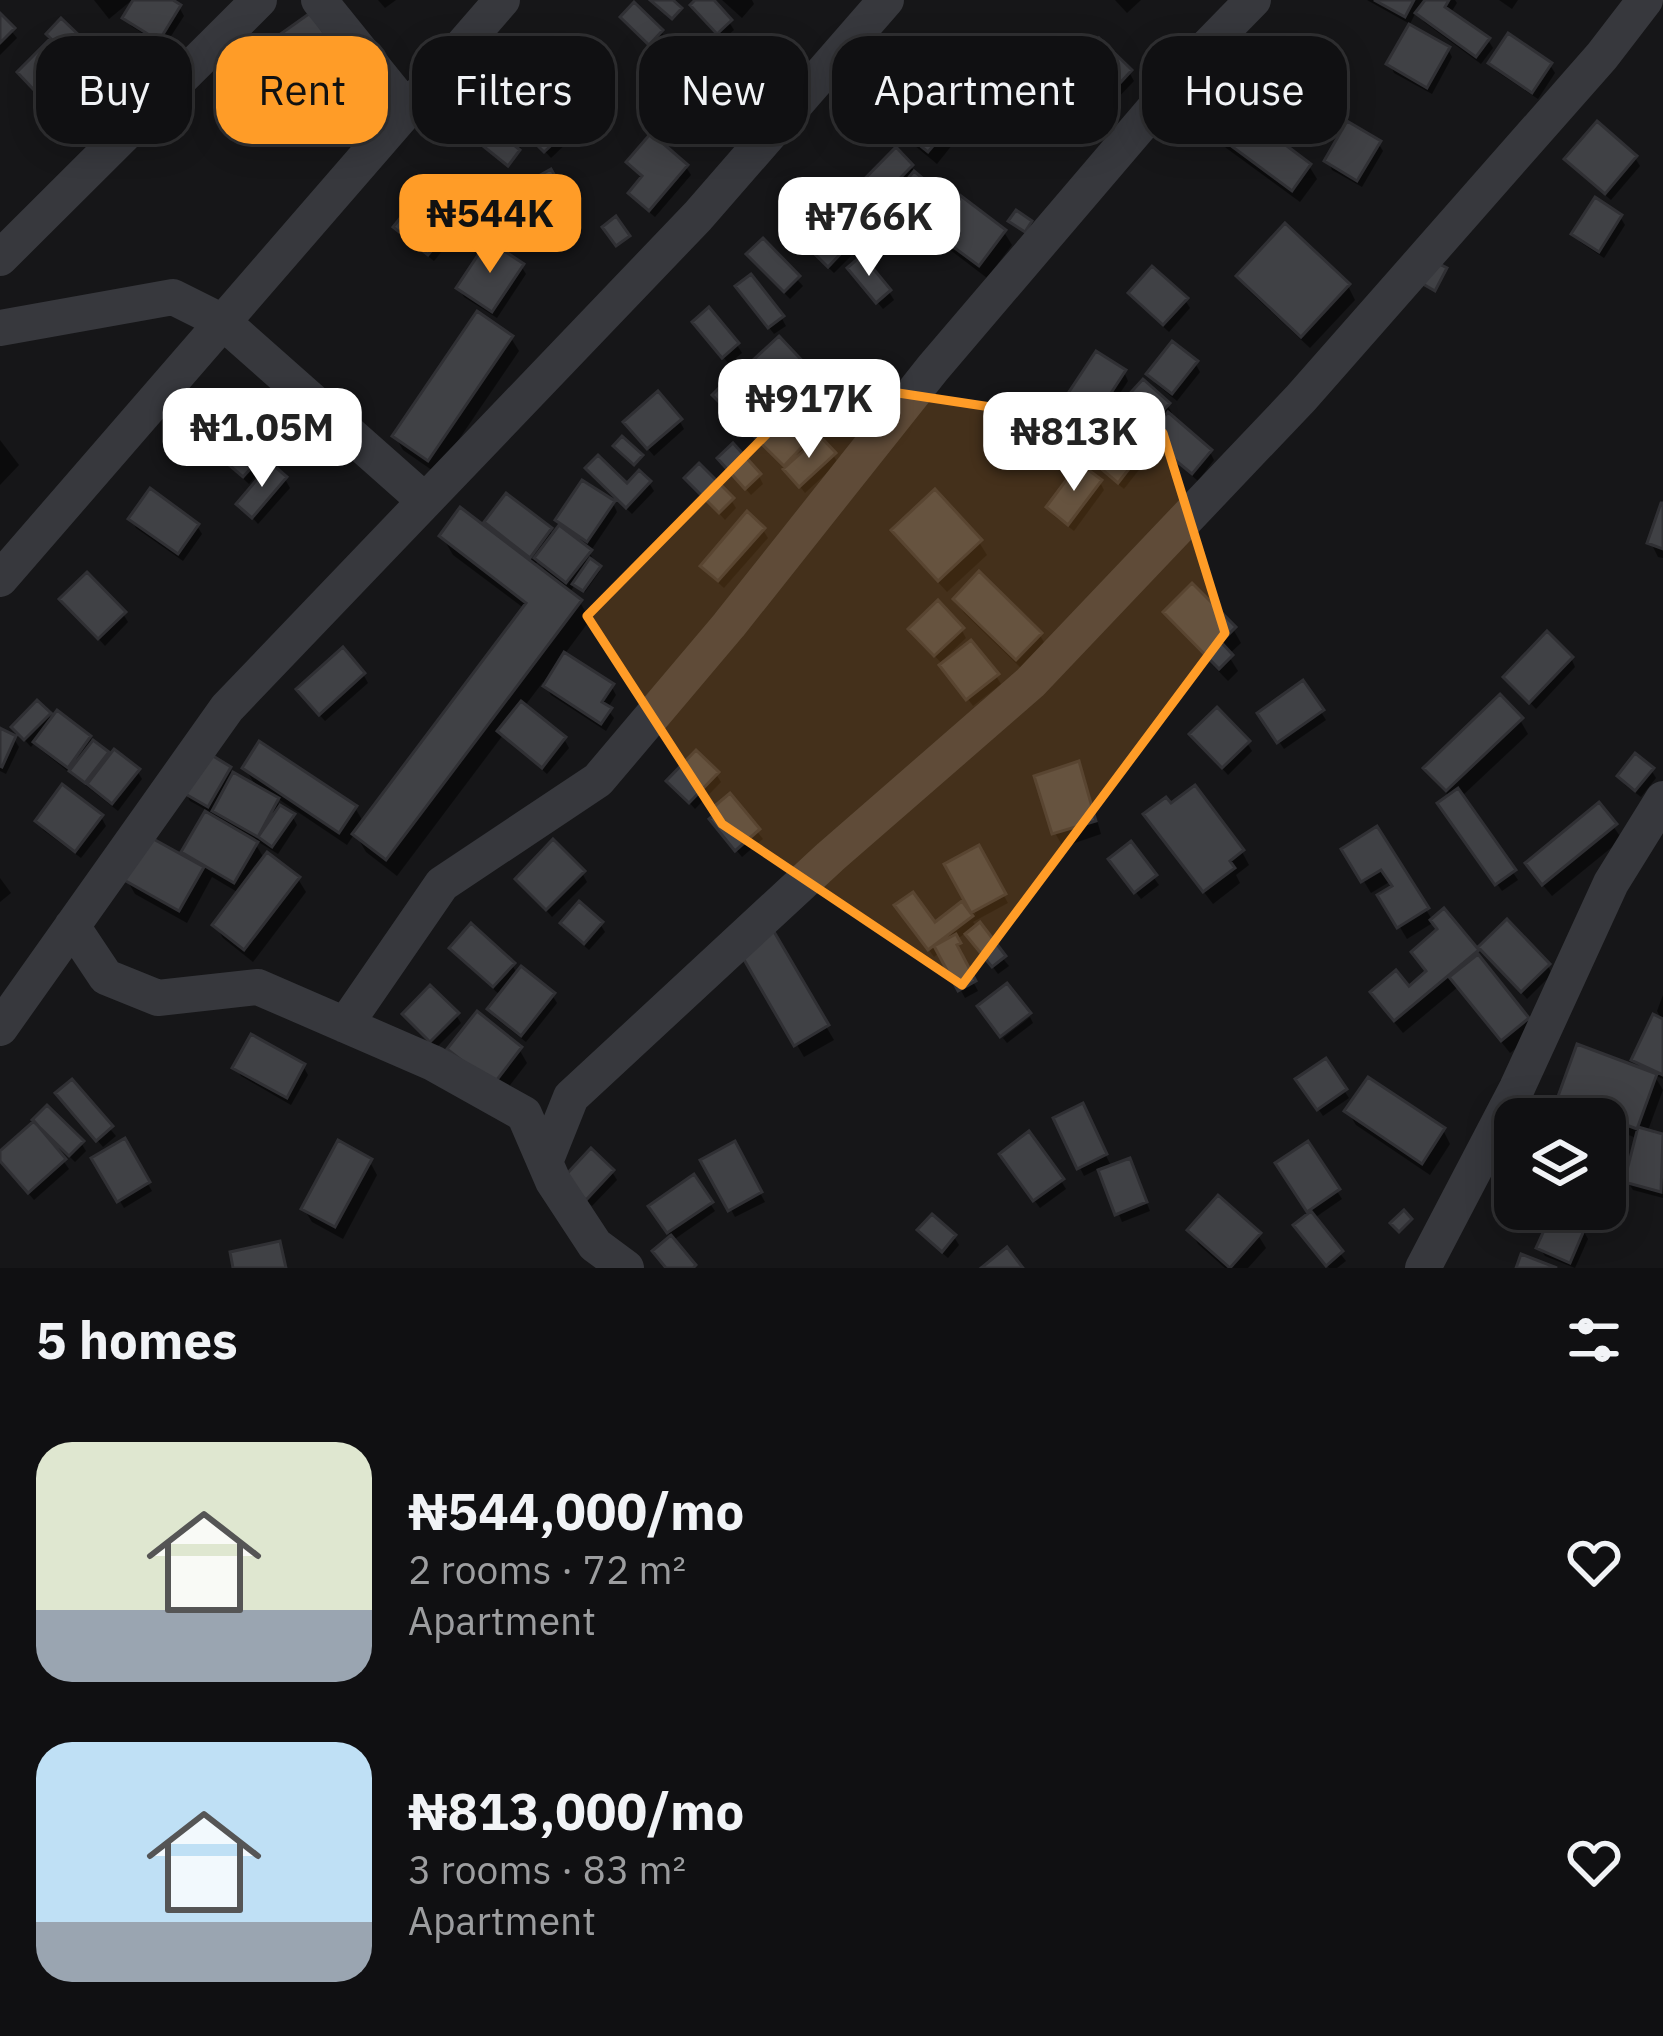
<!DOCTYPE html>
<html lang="en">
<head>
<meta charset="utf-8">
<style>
  :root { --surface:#101012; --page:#1e1e20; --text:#f1f3f6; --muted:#9c9d9f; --line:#303032; --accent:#ff9c27 }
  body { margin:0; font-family:"IBM Plex Sans",sans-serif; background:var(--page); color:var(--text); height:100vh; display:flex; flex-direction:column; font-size:45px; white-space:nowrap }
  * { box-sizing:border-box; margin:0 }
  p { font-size:39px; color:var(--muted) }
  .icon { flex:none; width:66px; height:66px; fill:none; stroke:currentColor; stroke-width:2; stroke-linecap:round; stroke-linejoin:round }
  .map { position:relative; height:1268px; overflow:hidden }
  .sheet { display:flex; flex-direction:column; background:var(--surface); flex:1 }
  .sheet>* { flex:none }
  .hud { position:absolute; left:36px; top:36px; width:1593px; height:108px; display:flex; gap:24px }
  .buttons { position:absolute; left:1494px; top:1098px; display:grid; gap:24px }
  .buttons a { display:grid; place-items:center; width:132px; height:132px; border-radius:24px; background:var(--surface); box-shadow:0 6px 30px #0003,0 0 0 3px var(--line); font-size:60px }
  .price { position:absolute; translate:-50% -102px; padding:0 27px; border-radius:24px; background:#fff; color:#222; font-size:39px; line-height:78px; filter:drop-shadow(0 3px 6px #0008) }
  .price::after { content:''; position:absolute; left:50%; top:72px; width:36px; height:27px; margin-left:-18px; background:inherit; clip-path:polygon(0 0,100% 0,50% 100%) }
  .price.active { background:var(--accent); color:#111 }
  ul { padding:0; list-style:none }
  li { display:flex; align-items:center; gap:36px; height:300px; padding:0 36px }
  li span { display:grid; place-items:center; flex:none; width:336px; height:240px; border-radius:36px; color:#555 }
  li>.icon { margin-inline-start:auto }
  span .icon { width:144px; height:144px; fill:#fffc; stroke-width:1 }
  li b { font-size:51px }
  h2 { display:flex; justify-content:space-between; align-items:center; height:144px; padding:0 36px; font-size:51px }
  .tag { padding:0 42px; border-radius:36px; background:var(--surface); box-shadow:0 6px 30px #0003,0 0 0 3px var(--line); font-size:42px; line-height:108px }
  .tag.active { background:var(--accent); color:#111 }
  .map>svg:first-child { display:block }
  .shadow { fill:#0007; fill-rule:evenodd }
  .building { fill:#404145; stroke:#303034; stroke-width:3 }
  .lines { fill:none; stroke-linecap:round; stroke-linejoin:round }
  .minor { stroke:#37383d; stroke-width:36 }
  .marked { fill:#ff9c27; fill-opacity:0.2; stroke:#ff9c27; stroke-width:9; stroke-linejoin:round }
</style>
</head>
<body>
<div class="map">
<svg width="1663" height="1268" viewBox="0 0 1663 1268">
  <rect width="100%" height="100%" fill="#161618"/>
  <!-- shadow -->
  <path class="shadow" d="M94 0H132L109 19Z
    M137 0H167L179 7 184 16 164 47 131 26 126 18Z
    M378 0H396L385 8Z
    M699 0H709L729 22 734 30 723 40 699 13Z
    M722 0H752L754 4 742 18Z
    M1115 0H1141L1127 13Z
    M1367 0H1423L1420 5 1424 7 1429 0H1455L1457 3 1450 14 1488 40 1493 48 1481 64 1424 22 1417 10 1410 24Z
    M1499 0H1518L1512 9Z
    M0 17 17 38 0 55Z
    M624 17 661 31 666 40 655 51 629 26Z
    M310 18 340 63 306 87 276 41Z
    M53 41 102 61 106 69 95 81 72 59 69 62 86 85 81 90 100 105 91 118 76 106 72 99 56 113 20 72Z
    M1448 49 1452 57 1432 94 1394 73 1390 64Z
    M556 61 598 100 603 108 581 131 522 76 517 67Z
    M1491 63 1550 65 1555 73 1538 99 1496 71Z
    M1079 64 1129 72 1134 81 1114 102Z
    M1313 69 1318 77 1315 112 1299 110 1294 101Z
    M932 86 984 87 989 95 966 121 953 111 964 130 937 164 874 112 866 99 942 105Z
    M1069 93 1077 106 1036 145 1001 109 993 96Z
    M290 94 295 102 266 127 240 97Z
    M542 115 545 120 568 128 573 137 551 158 532 137 520 148 508 127Z
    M1210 128 1309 166 1317 179 1300 202 1218 142Z
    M1378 143 1383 151 1362 187 1332 170 1328 161Z
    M1635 158 1640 166 1611 200 1573 168 1568 160Z
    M630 162 686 167 691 175 655 217 636 201 632 193 644 178Z
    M911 167 934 194 1004 232 1012 245 987 278 924 230 918 219 914 224 897 210 891 200 857 235 842 220 837 211Z
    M567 203 570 209 543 224 540 218Z
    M463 211 467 220 434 261 401 235 397 227Z
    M1620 217 1625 225 1604 258 1580 242 1575 234Z
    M788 225 846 248 851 256 834 273 793 233Z
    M763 242 803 286 790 299 755 263Z
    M521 266 526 274 497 318 464 297 459 288Z
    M1239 276 1348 286 1355 300 1310 348 1247 289Z
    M856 277 889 292 894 300 883 309Z
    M1131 293 1185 300 1190 308 1169 332 1136 302Z
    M744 295 781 317 786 326 774 334Z
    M700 331 737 345 742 353 729 364Z
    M511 338 519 351 436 473 403 450 395 436Z
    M755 362 808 371 813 379 789 401Z
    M1195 363 1200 372 1177 401 1155 383 1150 374Z
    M744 367 817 442 833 455 838 463 805 493 789 473 724 409 716 396Z
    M1124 372 1128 381 1092 436 1065 419 1061 410Z
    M1167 405 1172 413 1169 417 1210 452 1214 460 1198 481 1156 445 1151 437 1146 443 1122 421 1117 413Z
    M679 420 684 429 654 456 632 430Z
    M0 440 19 465 0 485Z
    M274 442 279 450 249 484 216 454 211 446Z
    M1089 456 1137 458 1142 466 1124 489 1094 465Z
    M725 466 759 476 763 484 751 495Z
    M589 469 627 488 649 483 654 491 632 514 594 477Z
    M285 479 290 488 258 524 240 504Z
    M688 479 731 500 736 508 725 520Z
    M1100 482 1104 490 1074 531 1054 516 1049 507Z
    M613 503 617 512 592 549 585 544 594 561 592 563 600 571 585 592 575 585 569 593 580 602 590 620 564 655 611 686 616 695 607 709 614 718 606 731 551 695 543 682 524 707 564 739 569 748 547 774 503 735 397 876 366 852 355 833 347 845 274 796 282 810 292 816 297 825 278 854 252 838 265 860 298 879 306 892 253 962 223 938 215 925 239 893 212 877 187 923 135 894 127 880 181 858 208 811 190 801 185 792 229 769 233 776 258 790 245 768 355 808 364 823 525 609 453 555 442 536 496 538 487 523 550 530 554 537 562 527 559 521ZM539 560 549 578 533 567Z
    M1663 507V558L1658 557 1651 543Z
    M132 519 197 526 202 534 183 561 136 528Z
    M763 530 768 538 724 588 708 574 703 566Z
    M895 530 979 542 987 555 947 592 902 543Z
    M63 599 123 614 128 622 105 646Z
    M956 600 1040 635 1047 648 1025 672 964 613Z
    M1166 612 1233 629 1241 643 1228 655 1238 671 1228 681 1174 625Z
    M961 629 966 638 941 662 944 666 996 676 1001 684 973 706 943 665 917 637Z
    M1571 658 1575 667 1536 709 1507 678Z
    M363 674 368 683 325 721 304 698Z
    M1303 684 1326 720 1284 749 1261 714Z
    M49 715 52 721 89 738 111 758 137 771 142 779 118 811 41 750 36 741 31 747 20 735Z
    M1520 720 1528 734 1461 797 1518 880 1502 891 1446 812 1450 797 1435 782 1427 768Z
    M0 732 14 739 19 747 6 774 0 771Z
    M1192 735 1247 743 1252 751 1228 775Z
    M1078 765 1085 778 1101 834 1063 847 1055 833 1037 778Z
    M1651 770 1656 778 1641 797 1625 785 1620 776Z
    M716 774 721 782 695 809 670 781Z
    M730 797 763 839 742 857 718 828 717 816Z
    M1599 806 1622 839 1552 896 1536 877Z
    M101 817 106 826 81 858 43 830 38 821Z
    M1155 828 1242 852 1249 865 1236 875 1240 883 1213 904Z
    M1376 830 1433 921 1444 912 1527 1020 1535 1033 1510 1053 1458 987 1403 1033 1381 1006 1373 993 1408 990 1428 973 1440 931 1434 922 1407 939 1381 896 1395 888 1391 881 1371 893 1345 850Z
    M1130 845 1159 885 1141 899 1117 868Z
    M978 849 1008 903 973 922 1009 966 998 974 967 932 956 940 963 953 959 955 978 991 965 998 940 952 934 957 903 914 934 926 962 905 976 915 948 866Z
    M582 873 587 882 552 917 519 879Z
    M0 878 11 893 0 902Z
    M563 923 600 924 605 932 589 950 568 932Z
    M772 934 834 1040 804 1057 743 952Z
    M453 948 512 965 518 975 552 995 557 1003 526 1042 495 1018 490 1009 501 996 458 957Z
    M1482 948 1548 966 1552 974 1527 999Z
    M1663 995V1022L1657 1011Z
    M406 1014 456 1015 461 1023 436 1048Z
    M1030 1017 1033 1023 1007 1043 1003 1038Z
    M1663 1022V1079L1654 1075 1663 1090 1647 1133 1663 1137V1198L1633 1190 1628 1182 1639 1139 1605 1126V1119H1585L1568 1113 1560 1099 1642 1071 1635 1060Z
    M519 1049 527 1063 501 1097 458 1063Z
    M1325 1062 1349 1098 1323 1116 1299 1080Z
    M303 1066 308 1075 291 1105 241 1076 236 1068Z
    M71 1083 116 1136 103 1147 64 1102Z
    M1082 1107 1112 1168 1134 1170 1150 1211 1122 1222 1100 1168 1084 1176 1080 1168Z
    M47 1110 81 1143 86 1151 75 1162 55 1142 52 1145 69 1169 34 1200 4 1164 0 1155Z
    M1348 1112 1443 1130 1450 1144 1430 1175 1356 1125Z
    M124 1142 152 1191 124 1208 95 1159Z
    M734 1145 765 1202 735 1217 704 1161Z
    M1307 1145 1342 1199 1313 1219 1346 1261 1337 1268H1329L1302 1234 1312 1214 1279 1164Z
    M370 1162 377 1175 343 1239 312 1222 304 1209Z
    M1007 1163 1061 1181 1066 1189 1040 1208Z
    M612 1172 617 1180 592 1206 571 1187Z
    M693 1178 715 1211 672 1241 695 1268H667L672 1238 652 1207Z
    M1583 1230 1588 1239 1575 1268 1545 1256 1540 1248Z
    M921 1231 954 1237 959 1245 948 1258 926 1239Z
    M1191 1231 1258 1235 1266 1248 1248 1268H1225L1198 1244Z"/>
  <!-- building -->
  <path class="building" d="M133 0H173L181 5 159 41 122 18Z
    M650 0H673L682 8 672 19Z
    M695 0H714L732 20 717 34 690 5Z
    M1374 0H1414L1405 17Z
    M1425 0H1449L1445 7 1490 38 1476 57 1415 13Z
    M634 2 663 30 649 45 620 17Z
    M0 13 15 28 0 43Z
    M310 13 338 53 299 80 272 40Z
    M61 18 104 59 89 75 46 34Z
    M1409 24 1450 47 1427 88 1386 64Z
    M1508 33 1552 63 1532 93 1488 63Z
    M1099 38 1132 70 1108 96 1075 63Z
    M50 39 84 75 50 107 17 72Z
    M538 40 559 59 534 86 513 67Z
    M1035 52 1072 91 1027 134 990 95Z
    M955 56 987 85 960 115 928 86Z
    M265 59 293 92 260 121 231 88Z
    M561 60 601 98 575 125 536 86Z
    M892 61 959 115 928 152 862 99Z
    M1295 64 1315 66 1312 104 1291 102Z
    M1263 80 1280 82 1277 98 1261 96Z
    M516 82 544 113 513 142 485 111Z
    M82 87 101 100 89 116 70 103Z
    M1227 101 1311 164 1292 191 1207 128Z
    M553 108 571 127 544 152 526 134Z
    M1347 121 1381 141 1357 181 1324 161Z
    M1597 121 1637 156 1605 194 1564 159Z
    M496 130 520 150 508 166 483 146Z
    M651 133 688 165 649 211 628 193 642 176 626 162Z
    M896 147 913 165 851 228 833 211Z
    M551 169 568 199 536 217 519 187Z
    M914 171 933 187 908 217 889 202Z
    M940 180 1006 230 979 266 913 217Z
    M430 181 465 209 428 255 393 227Z
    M1595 197 1622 215 1599 252 1571 234Z
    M805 203 848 246 828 267 784 224Z
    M1016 210 1032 221 1025 232 1008 221Z
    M616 216 630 236 616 246 602 227Z
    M1285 223 1350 284 1301 337 1236 276Z
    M763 238 800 276 784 292 746 254Z
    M488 240 524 264 492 312 456 288Z
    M862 255 891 290 876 303 847 268Z
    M1428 258 1447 268 1435 291 1416 280Z
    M1152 266 1188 298 1163 325 1128 293Z
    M751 274 784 316 768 328 735 286Z
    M709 307 739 343 722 358 692 322Z
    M477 311 513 336 428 461 392 436Z
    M779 336 810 369 783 395 752 361Z
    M1172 341 1198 361 1172 394 1146 374Z
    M1096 351 1126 370 1087 430 1057 410Z
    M744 363 815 433 784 466 712 395Z
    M1143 379 1170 403 1140 436 1113 412Z
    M658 391 682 419 647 449 623 422Z
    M240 408 276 440 243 477 207 446Z
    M1168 412 1212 450 1192 474 1147 437Z
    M1107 430 1139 456 1118 483 1086 456Z
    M622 436 643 455 634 465 613 446Z
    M820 436 836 453 799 487 783 469Z
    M733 443 761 474 745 489 717 458Z
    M598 455 627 483 639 470 651 481 626 508 585 468Z
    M271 463 287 477 252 518 236 504Z
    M699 463 734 498 719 513 684 478Z
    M1079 463 1102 480 1068 525 1046 507Z
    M582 480 615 501 587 542 555 520Z
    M150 488 199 524 178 554 128 519Z
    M935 489 982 540 938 581 891 530Z
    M506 493 552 528 530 558 484 522Z
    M1661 503H1663V549L1647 543Z
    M460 507 582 600 386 860 352 834 526 603 439 536Z
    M747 511 765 528 718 581 700 566Z
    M559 525 592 550 566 583 534 558Z
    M590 558 601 566 583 591 572 584Z
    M979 571 1042 633 1016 660 953 599Z
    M87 572 126 612 98 639 59 599Z
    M1192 583 1236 627 1221 642 1233 655 1219 669 1163 612Z
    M938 600 964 628 934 656 908 629Z
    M1547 631 1573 657 1529 703 1503 677Z
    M971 640 999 674 966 700 939 665Z
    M343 647 365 673 319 715 296 689Z
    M564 652 614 684 602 702 612 708 601 724 543 686Z
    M1303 680 1324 710 1277 743 1257 713Z
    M1500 694 1523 718 1446 791 1423 768Z
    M37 700 51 713 24 740 11 727Z
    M521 701 566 737 542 768 497 731Z
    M1217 707 1250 741 1222 768 1189 734Z
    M57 710 91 736 68 768 33 742Z
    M0 728 16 736 2 767 0 766Z
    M93 740 109 752 85 783 69 771Z
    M259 741 357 806 339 833 242 768Z
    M114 749 140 769 112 804 87 784Z
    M696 750 719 772 689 803 666 781Z
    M205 751 231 767 208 807 182 792Z
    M1635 753 1654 768 1635 791 1617 776Z
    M1079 761 1096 821 1052 834 1034 776Z
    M233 772 279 798 258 837 212 811Z
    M62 784 103 815 75 852 35 821Z
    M1195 785 1244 850 1230 861 1235 868 1203 892 1143 814 1166 797 1171 803Z
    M1458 788 1516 870 1495 885 1437 803Z
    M730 793 760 829 735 851 709 819 715 814 711 809Z
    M1599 802 1617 824 1542 885 1525 863Z
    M280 805 295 814 272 847 258 837Z
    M205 811 258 842 234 883 181 852Z
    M1377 826 1429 908 1397 928 1377 895 1392 886 1381 870 1361 882 1341 849Z
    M148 836 204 867 179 911 124 880Z
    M553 839 585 871 546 910 515 879Z
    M1131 841 1157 875 1134 893 1108 859Z
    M979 845 1006 894 971 913 944 864Z
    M267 852 300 877 244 950 212 925Z
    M913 892 935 922 962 901 973 916 928 950 894 905Z
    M579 901 603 922 584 944 560 923Z
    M1444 908 1479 950 1394 1021 1370 992 1396 970 1409 986 1426 971 1411 952 1437 929 1430 920Z
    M1507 919 1550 964 1521 992 1478 947Z
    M980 922 1006 956 992 967 965 934Z
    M471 923 515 963 493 987 449 948Z
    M773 930 829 1025 794 1046 739 951Z
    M956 934 961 943 957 945 976 981 958 991 934 946Z
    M1478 954 1529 1018 1501 1041 1449 977Z
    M521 966 555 993 521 1036 487 1009Z
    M1007 983 1031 1013 1000 1037 977 1006Z
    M430 985 459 1013 430 1042 402 1014Z
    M477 1011 522 1047 493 1085 447 1049Z
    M1653 1014 1663 1019V1075L1631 1060Z
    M251 1034 305 1064 287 1098 232 1068Z
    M1577 1044 1657 1074 1637 1129 1557 1099Z
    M1326 1058 1347 1089 1317 1110 1295 1079Z
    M1368 1077 1445 1128 1422 1164 1344 1111Z
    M72 1079 113 1126 96 1141 55 1093Z
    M1083 1103 1107 1154 1077 1169 1053 1118Z
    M47 1105 84 1141 69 1156 32 1120Z
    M34 1121 66 1159 28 1193 0 1161V1151Z
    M1638 1127 1663 1134 1661 1192 1624 1182Z
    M1029 1131 1064 1179 1033 1201 999 1154Z
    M125 1138 150 1182 117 1202 91 1158Z
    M338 1140 372 1159 335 1227 301 1209Z
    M735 1141 762 1192 728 1211 700 1160Z
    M1308 1141 1340 1189 1307 1212 1275 1163Z
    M591 1148 614 1170 586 1200 563 1178Z
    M1130 1158 1147 1202 1115 1215 1098 1170Z
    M694 1174 713 1202 667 1233 648 1206Z
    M1218 1195 1261 1233 1230 1268 1187 1230Z
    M1404 1210 1412 1219 1399 1232 1390 1223Z
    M1311 1211 1343 1251 1326 1266 1293 1225Z
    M1552 1213 1585 1228 1570 1263 1536 1248Z
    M932 1214 956 1235 942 1252 917 1230Z
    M671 1235 696 1265 693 1268H666L652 1251Z
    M280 1241 286 1268H233L230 1252Z
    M1007 1247 1023 1268H981Z
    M1521 1254 1557 1268H1516Z"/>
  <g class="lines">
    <!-- minor -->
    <path class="minor" d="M319 0 407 109
      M0 258 259 0
      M0 328 173 297 223 322 425 501
      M0 579 502 0
      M72 926 106 977 158 998 258 987 433 1063 524 1114 553 1181 595 1245 626 1268
      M345 1025 442 884 598 780 729 625 933 368 1206 48 1253 0
      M0 1028 227 708 698 216 886 0
      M545 1162 571 1097 830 857 1030 683 1301 398 1602 56 1645 0
      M1423 1268 1517 1088 1611 883 1663 799"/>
  </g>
  <!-- marked area -->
  <path class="marked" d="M819 381 1163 433 1225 633 962 985 722 824 587 616Z"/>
</svg>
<div class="buttons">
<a><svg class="icon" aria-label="layers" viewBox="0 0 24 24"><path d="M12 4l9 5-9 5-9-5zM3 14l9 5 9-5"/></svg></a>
</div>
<b class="price active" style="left:490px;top:276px">₦544K</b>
<b class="price" style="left:869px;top:279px">₦766K</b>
<b class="price" style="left:809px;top:461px">₦917K</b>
<b class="price" style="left:262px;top:490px">₦1.05M</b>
<b class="price" style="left:1074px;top:494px">₦813K</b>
<div class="hud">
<a class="tag">Buy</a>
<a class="tag active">Rent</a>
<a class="tag">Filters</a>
<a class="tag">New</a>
<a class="tag">Apartment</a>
<a class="tag">House</a>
</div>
</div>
<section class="sheet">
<h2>5 homes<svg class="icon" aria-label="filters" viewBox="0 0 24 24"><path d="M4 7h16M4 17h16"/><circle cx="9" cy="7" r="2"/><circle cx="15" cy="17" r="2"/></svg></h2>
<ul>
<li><span style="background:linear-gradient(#dfe7d0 70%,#9aa5b1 0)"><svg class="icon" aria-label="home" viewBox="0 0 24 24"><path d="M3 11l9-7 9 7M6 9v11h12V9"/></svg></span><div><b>₦544,000/mo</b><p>2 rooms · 72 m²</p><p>Apartment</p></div><svg class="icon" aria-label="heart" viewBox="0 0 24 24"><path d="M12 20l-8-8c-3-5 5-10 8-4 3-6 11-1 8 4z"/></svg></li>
<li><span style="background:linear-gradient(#bfe0f5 75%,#9aa5b1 0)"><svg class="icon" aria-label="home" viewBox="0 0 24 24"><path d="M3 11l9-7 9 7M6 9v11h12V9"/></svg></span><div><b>₦813,000/mo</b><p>3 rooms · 83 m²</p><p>Apartment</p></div><svg class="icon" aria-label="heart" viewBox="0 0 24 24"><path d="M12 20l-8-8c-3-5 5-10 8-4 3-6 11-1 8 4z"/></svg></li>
</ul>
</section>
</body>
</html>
